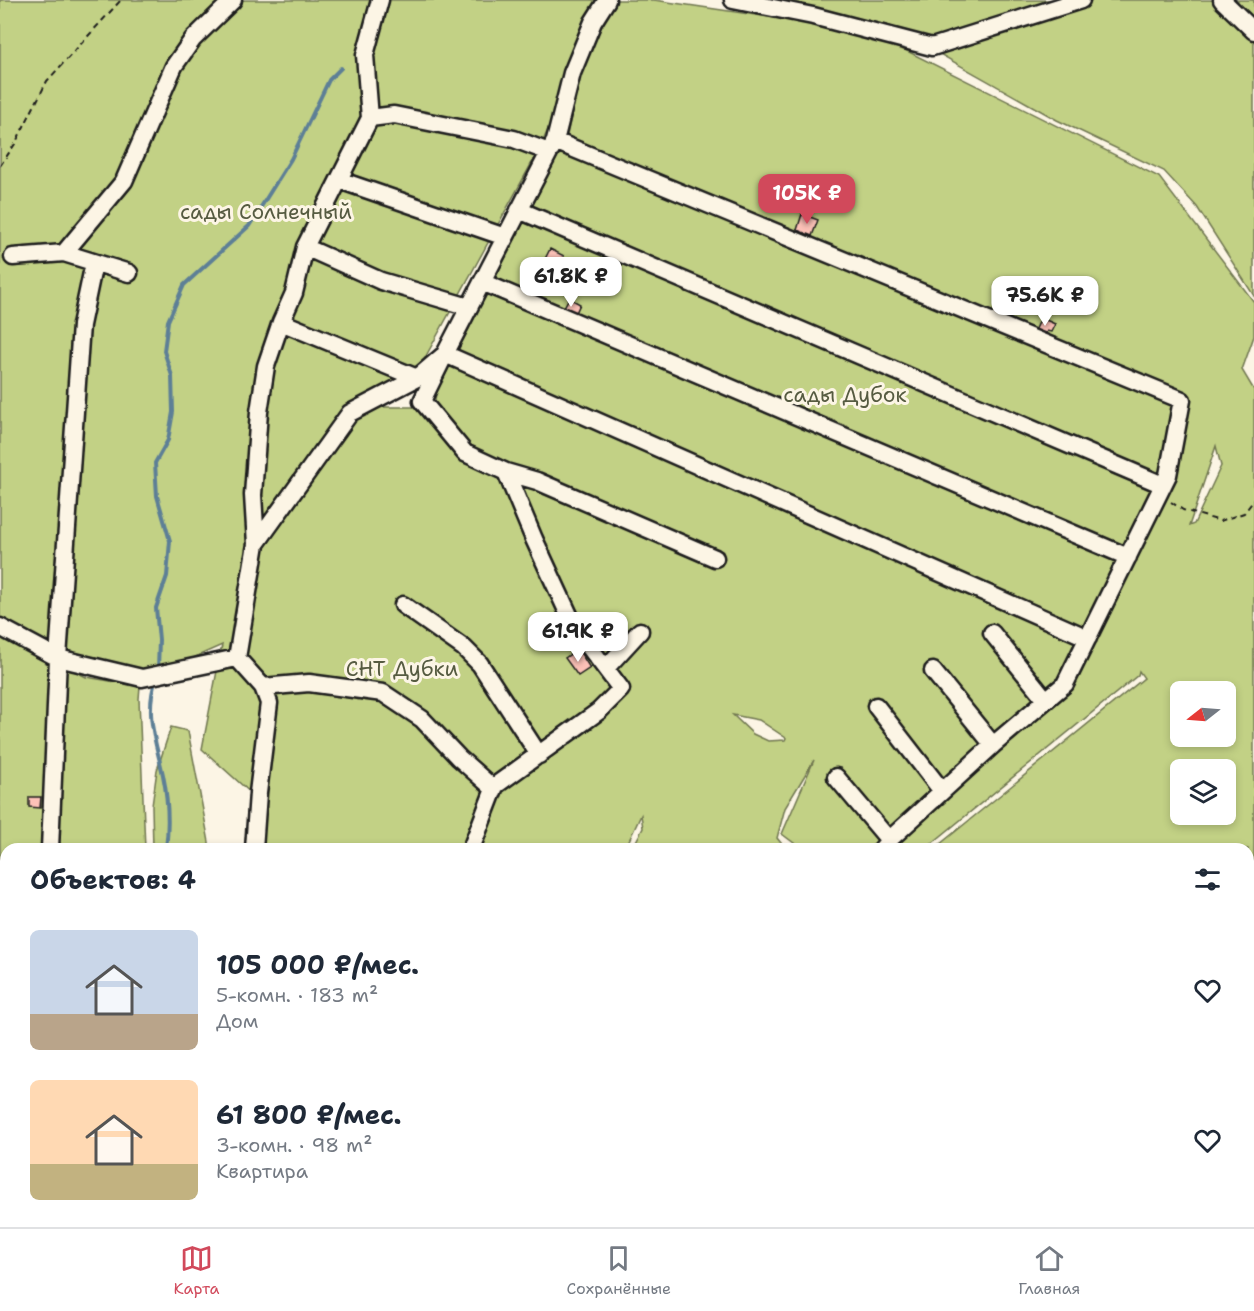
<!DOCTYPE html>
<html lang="ru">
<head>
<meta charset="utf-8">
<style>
  :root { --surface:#fff; --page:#f2f2f3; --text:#1f2937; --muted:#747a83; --line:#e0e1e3; --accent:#d1495b }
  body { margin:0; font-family:"Shantell Sans",sans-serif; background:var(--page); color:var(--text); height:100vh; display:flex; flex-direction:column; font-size:22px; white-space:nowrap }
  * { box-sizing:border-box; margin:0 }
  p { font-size:20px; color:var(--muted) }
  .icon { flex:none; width:33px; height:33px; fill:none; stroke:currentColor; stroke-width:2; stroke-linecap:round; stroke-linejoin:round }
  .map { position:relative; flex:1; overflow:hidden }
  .side { position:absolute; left:0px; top:843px; width:1254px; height:384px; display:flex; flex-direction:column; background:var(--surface); border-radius:18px 18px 0 0; box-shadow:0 3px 9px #0003 }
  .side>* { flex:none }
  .needle { width:39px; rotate:253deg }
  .fabs { position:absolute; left:1170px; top:681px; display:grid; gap:12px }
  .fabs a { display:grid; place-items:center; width:66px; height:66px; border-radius:9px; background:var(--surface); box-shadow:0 3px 9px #0003; font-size:30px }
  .price { position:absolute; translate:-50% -51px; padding:0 14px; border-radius:12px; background:#fff; color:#222; font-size:20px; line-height:39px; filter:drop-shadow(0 2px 3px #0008) }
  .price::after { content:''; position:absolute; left:50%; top:36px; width:18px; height:14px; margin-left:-9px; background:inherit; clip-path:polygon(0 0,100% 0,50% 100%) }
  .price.active { background:var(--accent); color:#fff }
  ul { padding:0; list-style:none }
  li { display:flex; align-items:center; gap:18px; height:150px; padding:0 30px }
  li span { display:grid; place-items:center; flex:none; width:168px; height:120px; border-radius:9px; color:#555 }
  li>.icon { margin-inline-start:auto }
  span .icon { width:72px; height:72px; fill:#fffc; stroke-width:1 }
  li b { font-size:26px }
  h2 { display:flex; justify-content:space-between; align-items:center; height:72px; padding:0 30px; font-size:26px }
  .menu { display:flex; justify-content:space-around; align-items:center; height:84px; border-top:2px solid var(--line); background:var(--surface); font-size:16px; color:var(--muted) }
  .menu a { display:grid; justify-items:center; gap:3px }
  .menu .active { color:var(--accent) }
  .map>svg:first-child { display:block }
  .green { fill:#c2d185; stroke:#6f7650; stroke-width:1.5; fill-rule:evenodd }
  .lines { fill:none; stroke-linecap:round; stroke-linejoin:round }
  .stream { stroke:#5d7f96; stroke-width:4 }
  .building { fill:#fdc2b8; stroke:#1c1c1c; stroke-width:1.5 }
  .minor-casing { stroke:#1c1c1c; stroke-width:21 }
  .path { stroke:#1c1c1c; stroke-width:2; stroke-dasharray:6 4.5; stroke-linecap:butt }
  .minor { stroke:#fcf5e5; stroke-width:16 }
  .labels { text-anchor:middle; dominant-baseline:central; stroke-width:6; stroke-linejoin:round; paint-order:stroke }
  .park-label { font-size:21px; fill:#565b41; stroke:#fcf5e5 }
</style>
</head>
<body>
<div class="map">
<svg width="1254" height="1227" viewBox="0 0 1254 1227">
  <rect width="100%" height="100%" fill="#fcf5e5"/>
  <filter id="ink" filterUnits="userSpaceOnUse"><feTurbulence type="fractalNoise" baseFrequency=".0167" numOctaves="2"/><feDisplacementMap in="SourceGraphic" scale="12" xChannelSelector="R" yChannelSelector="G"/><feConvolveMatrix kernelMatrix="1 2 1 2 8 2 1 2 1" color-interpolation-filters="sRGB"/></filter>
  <g filter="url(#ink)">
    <!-- green -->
    <path class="green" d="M0 0H602L541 146 421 365 349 407H434L436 393 566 140 582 66 615 0H654L817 24 899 47 1159 177 1254 302V336L1242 370 1254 390V1227H119L112 1221H1248V849H934L1144 678 1139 671 1138 675 925 849H802L782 834 814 760 785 808 777 838 786 849H632L643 828 641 815 625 849H260L263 804 202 749 222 645 175 666 116 672 42 644 0 622ZM1216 446 1221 466 1194 524 1189 526ZM1180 692H1226V736H1180ZM733 715 759 720 786 738 785 740 768 741 753 734ZM1180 770H1226V814H1180Z
      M771 0H1254V296L1197 207 1164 171 1057 120 890 26Z
      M0 633 86 677 140 686 139 699 145 849H6V957H0Z
      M171 727 188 731 209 842V849H153L152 806 157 770Z
      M0 964H6V1195L0 1197Z"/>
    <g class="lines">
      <!-- stream -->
      <path class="stream" d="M158 669 159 640 156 608 167 576 170 541 157 496 155 463 168 440 173 412 172 376 164 351 168 321 184 285 249 226 291 159 329 80 341 68
        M156 679C144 713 156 742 163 775 168 799 169 825 166 849
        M0 1204 6 1205
        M380 1221 384 1227"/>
    </g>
    <!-- building -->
    <path class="building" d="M802 214 818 220 812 236 797 230Z
      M550 249 564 256 557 270 543 263Z
      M569 298 580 304 574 317 562 311Z
      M1041 318 1055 324 1051 332 1047 331 1045 335 1035 331Z
      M578 649 590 668 578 676 565 658Z
      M29 797H41L40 808 29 807Z"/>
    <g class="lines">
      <defs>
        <path id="minor" d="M733 0 813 16 932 47 1081 0
          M1222 0 1254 31
          M370 118 394 115 514 139 549 152
          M555 141 1182 400 1168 475 1065 684 993 745 889 840 882 849
          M339 180 505 237
          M519 210 1163 485
          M305 247 381 281 469 307
          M64 253 124 181 174 66 193 39 233 0
          M13 257 64 253 129 273
          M482 282 1128 557
          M281 322 417 378
          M506 472 537 481 715 558
          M256 544 253 495 259 412 266 366 281 322 294 293 305 247 370 118 365 55 380 0
          M403 605 464 648 480 664 539 755
          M0 627 58 658 142 678 237 658 256 544 350 413 417 378 445 354 555 141 572 73 593 22 607 0
          M992 633 1046 700
          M237 658 263 687 269 703 258 793 254 849
          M606 668 640 631
          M933 671 993 745
          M263 687 309 683 383 693 422 719 459 758 494 789 471 849
          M876 706 942 791
          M836 777 889 840
          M492 788 599 711 621 689 575 628 534 539 506 472 465 453 422 401 445 354 1088 638
          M50 849 58 658 81 325 94 263
          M1248 1016 1254 1014
          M529 1221 531 1227
          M773 1221V1227"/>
      </defs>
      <!-- minor casing -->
      <use href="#minor" class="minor-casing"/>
      <!-- path -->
      <path class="path" d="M0 166 15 144 47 81 121 0
        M1171 502 1183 510 1220 521 1244 513 1254 500
        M184 1227 190 1221"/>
      <!-- minor -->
      <use href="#minor" class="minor"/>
    </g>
  </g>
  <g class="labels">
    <!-- park labels -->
    <g class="park-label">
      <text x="266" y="212">сады Солнечный</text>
      <text x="845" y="395">сады Дубок</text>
      <text x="402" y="669">СНТ Дубки</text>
    </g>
  </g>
</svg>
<div class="fabs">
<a><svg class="needle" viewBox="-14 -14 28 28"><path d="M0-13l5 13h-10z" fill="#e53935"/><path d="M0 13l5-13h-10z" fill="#747a83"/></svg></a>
<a><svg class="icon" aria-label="layers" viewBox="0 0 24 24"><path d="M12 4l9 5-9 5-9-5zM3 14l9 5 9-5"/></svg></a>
</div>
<b class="price active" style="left:807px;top:225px">105K ₽</b>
<b class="price" style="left:571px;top:308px">61.8K ₽</b>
<b class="price" style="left:1045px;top:327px">75.6K ₽</b>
<b class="price" style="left:578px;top:663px">61.9K ₽</b>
<section class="side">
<h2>Объектов: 4<svg class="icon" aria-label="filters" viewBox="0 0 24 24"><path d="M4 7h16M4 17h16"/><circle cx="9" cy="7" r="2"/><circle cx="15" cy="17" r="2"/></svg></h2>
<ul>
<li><span style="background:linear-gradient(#c9d6e8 70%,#b9a48a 0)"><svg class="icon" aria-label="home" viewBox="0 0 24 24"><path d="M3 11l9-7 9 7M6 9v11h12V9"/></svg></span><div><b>105 000 ₽/мес.</b><p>5-комн. · 183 m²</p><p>Дом</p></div><svg class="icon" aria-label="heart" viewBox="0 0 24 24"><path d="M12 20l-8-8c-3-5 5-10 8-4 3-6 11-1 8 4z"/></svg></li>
<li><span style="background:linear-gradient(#ffd9b3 70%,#c2b280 0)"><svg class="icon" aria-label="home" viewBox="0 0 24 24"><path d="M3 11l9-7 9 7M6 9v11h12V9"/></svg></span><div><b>61 800 ₽/мес.</b><p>3-комн. · 98 m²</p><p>Квартира</p></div><svg class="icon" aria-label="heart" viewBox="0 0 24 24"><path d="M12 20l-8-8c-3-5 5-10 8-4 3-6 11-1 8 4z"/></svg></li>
</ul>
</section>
</div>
<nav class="menu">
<a class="active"><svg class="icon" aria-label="map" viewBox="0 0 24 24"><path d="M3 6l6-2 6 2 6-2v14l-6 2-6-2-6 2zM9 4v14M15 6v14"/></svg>Карта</a>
<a><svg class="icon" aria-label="saved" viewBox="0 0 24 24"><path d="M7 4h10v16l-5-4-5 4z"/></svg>Сохранённые</a>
<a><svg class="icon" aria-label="home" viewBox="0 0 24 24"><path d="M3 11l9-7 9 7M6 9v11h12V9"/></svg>Главная</a>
</nav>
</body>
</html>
